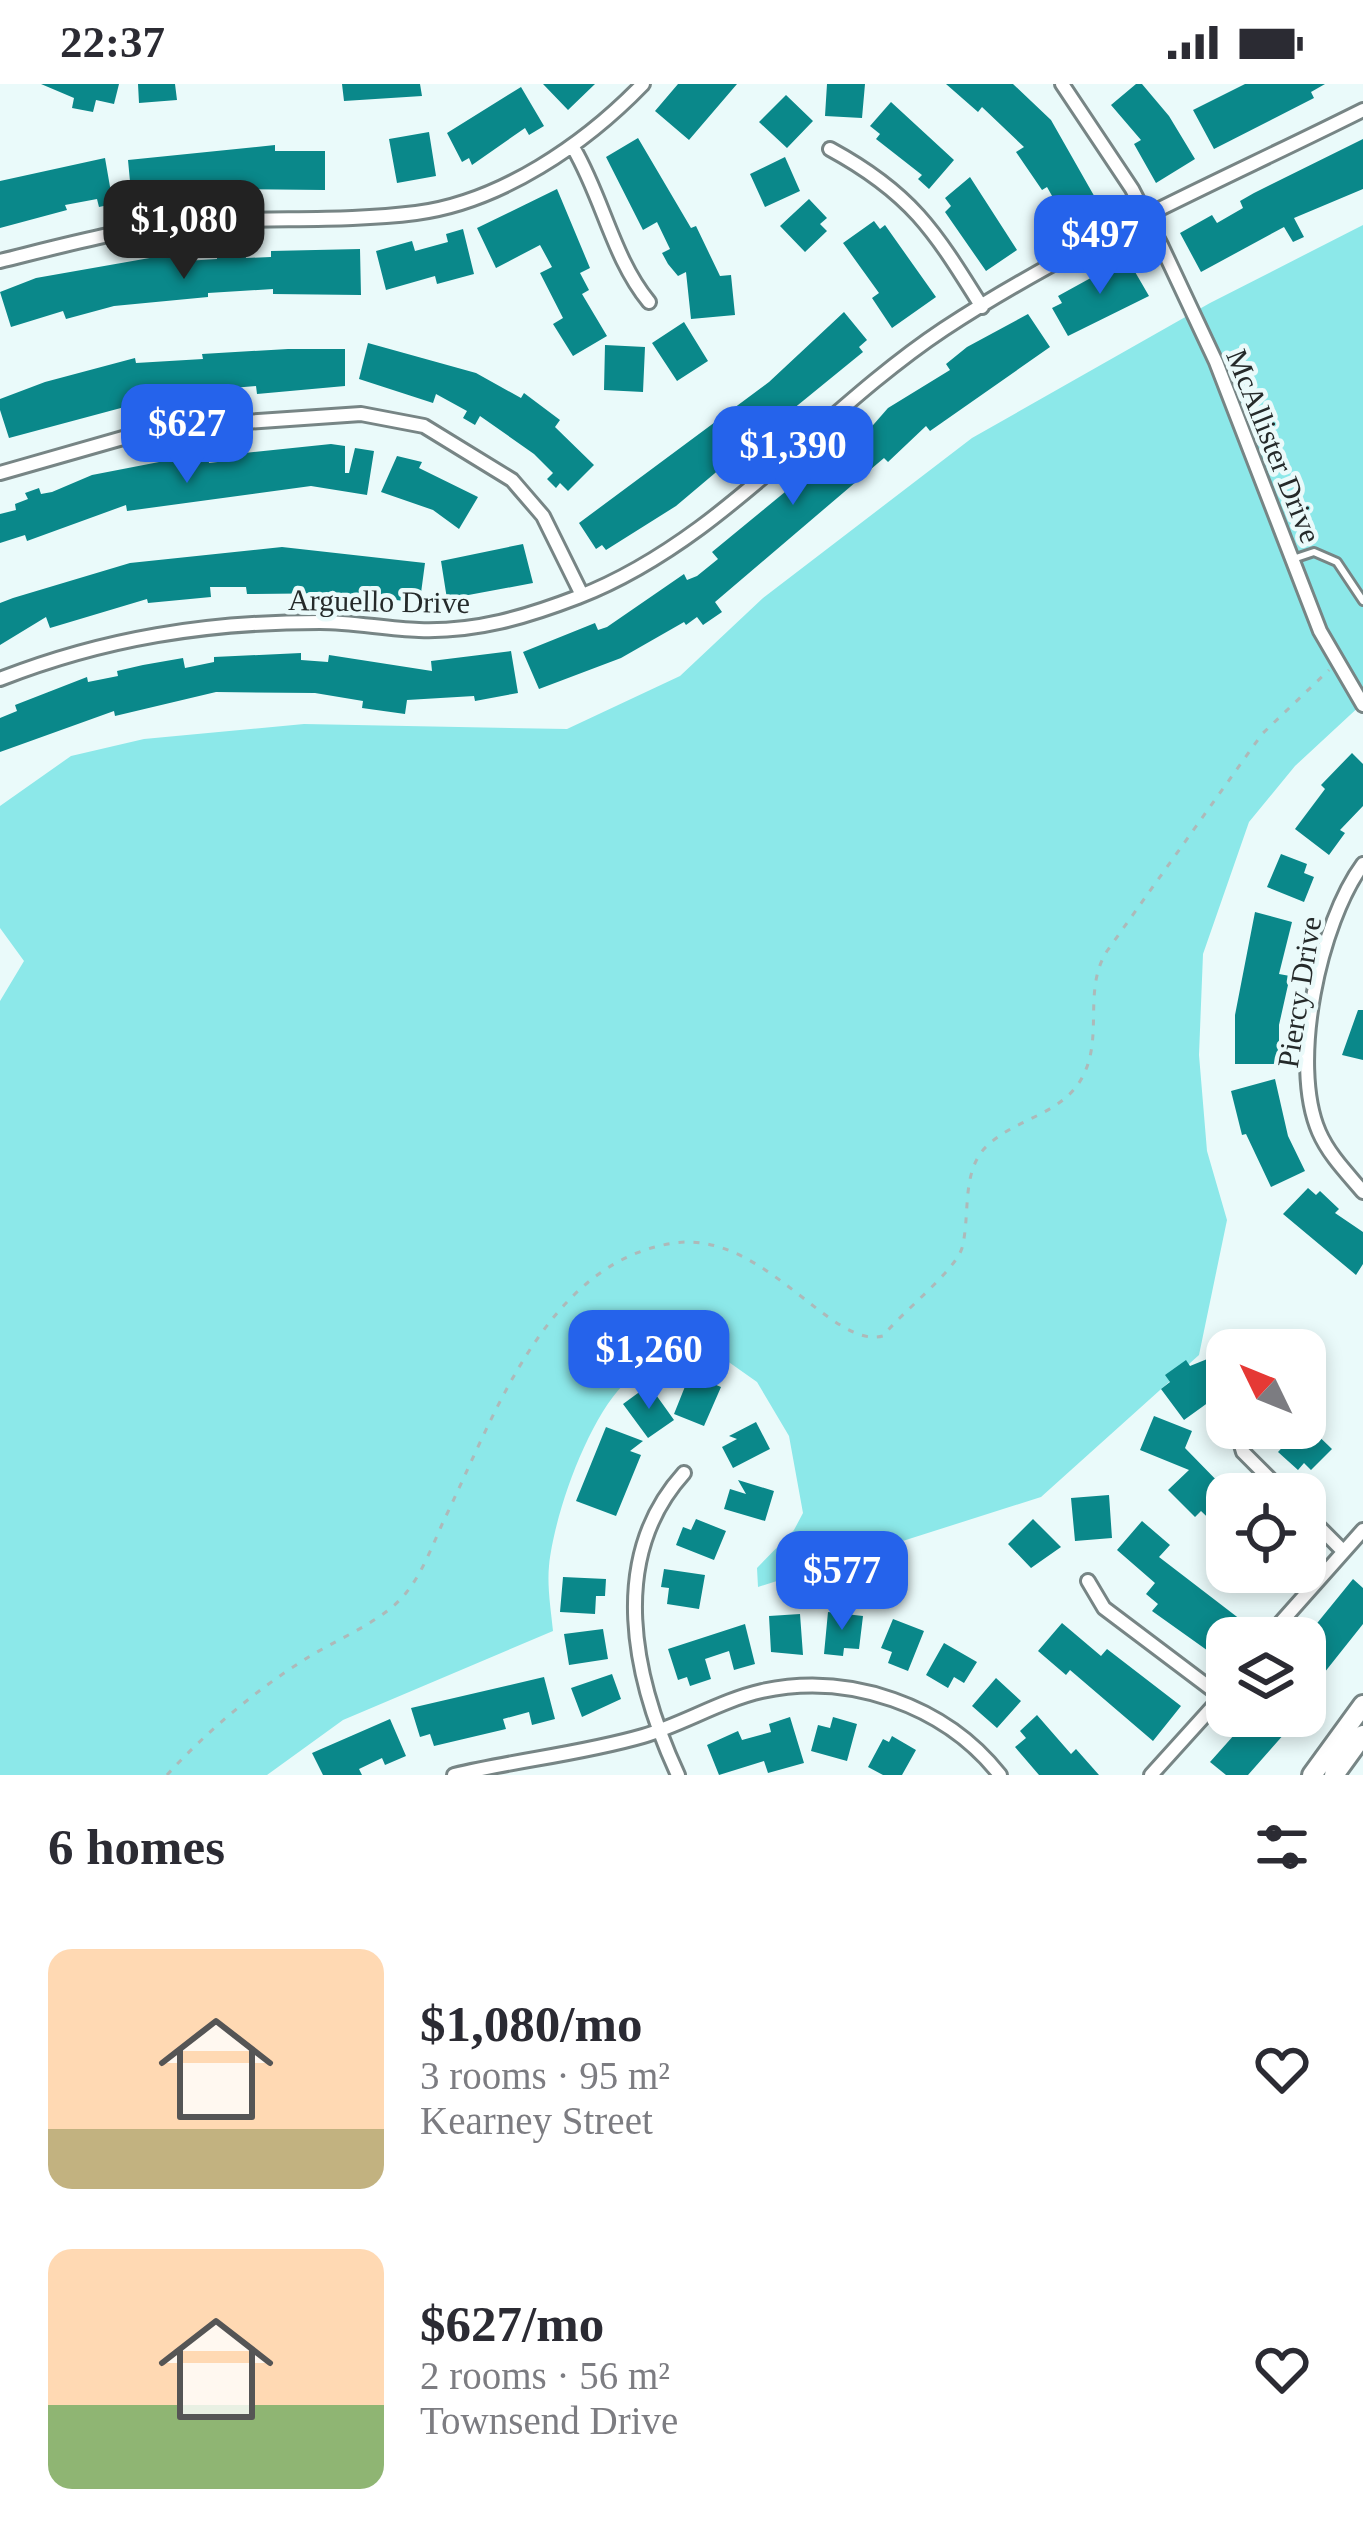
<!DOCTYPE html>
<html lang="en">
<head>
<meta charset="utf-8">
<style>
  :root { --surface:#fff; --page:#f2f2f3; --text:#2b2b33; --muted:#7c7c81; --accent:#2563eb }
  body { margin:0; font-family:Georgia,serif; background:var(--page); color:var(--text); height:100vh; display:flex; flex-direction:column; font-size:45px; white-space:nowrap }
  * { box-sizing:border-box; margin:0 }
  p { font-size:39px; color:var(--muted) }
  .icon { flex:none; width:66px; height:66px; fill:none; stroke:currentColor; stroke-width:2; stroke-linecap:round; stroke-linejoin:round }
  .map { position:relative; height:1691px; overflow:hidden }
  .panel { display:flex; flex-direction:column; background:var(--surface); flex:1 }
  .panel>* { flex:none }
  .needle { width:78px; rotate:313deg }
  .tools { position:absolute; left:1206px; top:1245px; display:grid; gap:24px }
  .tools a { display:grid; place-items:center; width:120px; height:120px; border-radius:24px; background:var(--surface); box-shadow:0 6px 18px #0003; font-size:60px }
  .price { position:absolute; translate:-50% -102px; padding:0 27px; border-radius:24px; background:var(--accent); color:#fff; font-size:39px; line-height:78px; filter:drop-shadow(0 3px 6px #0008) }
  .price::after { content:''; position:absolute; left:50%; top:72px; width:36px; height:27px; margin-left:-18px; background:inherit; clip-path:polygon(0 0,100% 0,50% 100%) }
  .price.selected { background:#222; color:#fff }
  ul { padding:0; list-style:none }
  li { display:flex; align-items:center; gap:36px; height:300px; padding:0 48px }
  li span { display:grid; place-items:center; flex:none; width:336px; height:240px; border-radius:24px; color:#555 }
  li>.icon { margin-inline-start:auto }
  span .icon { width:144px; height:144px; fill:#fffc; stroke-width:1 }
  li b { font-size:51px }
  h2 { display:flex; justify-content:space-between; align-items:center; height:144px; padding:0 48px; font-size:51px }
  .status { display:flex; justify-content:space-between; align-items:center; height:84px; padding:0 60px; background:var(--surface); direction:ltr }
  .status svg { height:33px; fill:currentColor }
  .map>svg:first-child { display:block }
  .green { fill:#8ce8e9 }
  .building { fill:#0a888a }
  .lines { fill:none; stroke-linecap:round; stroke-linejoin:round }
  .lane-casing { stroke:#778585; stroke-width:12 }
  .street-casing { stroke:#778585; stroke-width:18 }
  .secondary-casing { stroke:#778585; stroke-width:24 }
  .path { stroke:#adb9b9; stroke-width:3; stroke-dasharray:6 9; stroke-linecap:butt }
  .lane { stroke:#fff; stroke-width:6 }
  .street { stroke:#fff; stroke-width:12 }
  .secondary { stroke:#fff; stroke-width:18 }
  .labels { text-anchor:middle; dominant-baseline:central; stroke-width:9; stroke-linejoin:round; paint-order:stroke }
  .street-label { font-size:30px; fill:#252a2a; stroke:#eafafa }
</style>
</head>
<body>
<div class="status"><b>22:37</b><svg viewBox="0 0 49 12"><path d="M0 12V9h3v3zM5 12V6h3v6zM10 12V3h3v9zM15 12V0h3v12zM26 1h20v11H26zM47 4h2v5h-2z"/></svg></div>
<div class="map">
<svg width="1363" height="1691" viewBox="0 0 1363 1691">
  <rect width="100%" height="100%" fill="#eafafa"/>
  <!-- green -->
  <path class="green" d="M1363 141V619L1295 682 1249 738 1203 870 1199 971 1207 1067 1227 1136 1199 1271 1041 1413 758 1503 757 1484 794 1446 803 1429 789 1352 757 1298 706 1262C674 1267 646 1277 623 1301 587 1338 554 1431 549 1482 547 1503 551 1526 553 1547L343 1636 267 1691H0V917L24 877 0 844V722L71 672 144 655 304 640 567 645 680 592 763 514 972 354 1210 219Z"/>
  <!-- building -->
  <path class="building" d="M41 0H119L114 20 96 16 93 28 72 24 74 14Z
    M138 0H175L177 16 139 19Z
    M342 0H420L422 12 344 17Z
    M543 0H595L568 26Z
    M678 0H737L689 56 655 27Z
    M827 0H865L862 34 825 32Z
    M946 0H1013L1051 36 1101 124 1069 142 1047 103 1042 106 1016 68 1024 63 982 23 978 28Z
    M1136 0H1142L1169 32 1195 75 1156 99 1134 60 1141 56 1111 21Z
    M1245 0H1325L1311 8 1314 14 1214 65 1193 26Z
    M521 3 544 42 529 51 525 44 472 81 469 74 462 78 447 49Z
    M786 11 813 37 787 64 759 38Z
    M891 18 954 76 929 105 918 95 922 91 876 55 880 50 870 42Z
    M429 48 436 92 397 99 389 55Z
    M638 54 691 144 696 142 720 192 731 191 735 231 691 235 686 188 678 192 668 180 662 169 670 165 657 138 643 146 606 73Z
    M1363 55V105L1294 134 1304 153 1293 158 1284 143 1201 188 1180 149 1212 131 1217 139 1243 124 1240 117 1254 109Z
    M275 61V67H325V106L235 105 141 114 140 107 131 108 128 76Z
    M785 73 800 107 765 123 750 90Z
    M105 74 113 120 99 123 97 115 65 121 67 126 0 144V97Z
    M970 93 1017 166 986 187 945 128 951 122 945 114Z
    M557 105 590 184 580 189 589 206 582 210 607 252 573 272 553 240 563 234 540 189 552 183 540 161 496 184 477 144Z
    M809 115 827 134 820 140 827 147 805 168 780 142Z
    M874 137 880 145 885 141 936 213 892 244 872 214 879 209 843 159Z
    M463 145 474 190 437 200 435 192 386 206 376 167 412 157 415 167 448 158 446 150Z
    M360 165 361 211 273 210V205L208 209V213L114 222 66 235 63 227 11 243 0 208 36 194 161 172 184 170 185 177 217 175V168L245 167 246 174 271 173V167Z
    M1127 174 1149 212 1068 252 1052 224 1062 219 1058 212Z
    M844 228 867 256 859 263 863 268 771 343 765 335 747 350 753 357 676 422 606 466 602 461 596 465 579 439 769 298Z
    M1028 230 1050 263 930 347 926 342 888 378 884 374 715 518 722 528 703 541 697 533 686 541 684 538 621 574 539 605 523 568 595 539 598 546 607 543 684 490 687 496 697 492 718 475 712 468 847 357 853 364 888 324 950 286 946 280 967 263Z
    M684 238 708 277 677 297 652 259Z
    M368 259 476 289 521 314 524 309 560 336 555 343 594 381 568 407 560 399 556 404 547 395 553 389 534 370 480 332 475 341 463 334 467 327 436 310 433 319 359 295Z
    M605 261 645 263 643 308 604 306Z
    M288 265H345V302L257 310 256 302 232 304V310L147 317 9 354 0 326V315L45 298 135 274 136 279 203 275 202 270Z
    M331 360 345 362V389H349L355 364 374 367 367 411 311 402 127 427 126 421 27 457 25 451 0 459V430L16 426 15 420 28 415 25 409 39 404 41 410 52 408 92 391 190 372 208 371 209 379 235 376V370Z
    M397 372 422 378 419 384 478 413 459 445 433 426 381 408Z
    M523 460 533 499 447 515 441 477Z
    M282 463 425 479 421 509 413 508 411 518 345 509 247 510 246 503H210L211 513 148 519 147 515 50 544 46 533 0 561V519L13 514 130 479Z
    M511 567 518 609 475 617 474 612 407 616 405 630 362 624 363 617 315 609 216 608 115 632 114 627 0 668V634L17 627 15 621 87 593 88 598 118 592 117 587 143 581 183 574 185 584 214 578V573L301 569V576L328 578 329 571 432 587 431 577Z
    M1352 669 1363 680V722L1340 746 1345 749 1329 771 1295 745 1325 705 1321 701Z
    M1281 770 1307 780 1304 789 1314 793 1304 818 1267 803Z
    M1255 828 1292 838 1279 890 1290 892 1279 941V980H1235V931Z
    M1358 926H1363V976L1342 971Z
    M1275 995 1288 1052 1305 1087 1271 1103 1246 1050 1242 1051 1231 1007Z
    M1308 1104 1316 1111 1320 1107 1339 1125 1335 1129 1363 1148V1180L1356 1191 1283 1130Z
    M1227 1267V1305L1184 1336 1161 1305 1170 1298 1165 1291 1186 1276 1190 1282Z
    M690 1290 721 1303 704 1342 674 1330Z
    M649 1301 674 1336 648 1354 623 1320Z
    M1154 1332 1192 1347 1185 1364 1227 1407V1452L1201 1427 1195 1433 1168 1406 1189 1386 1140 1366Z
    M756 1338 770 1365 733 1384 722 1363 737 1355 729 1352Z
    M1305 1339 1332 1365 1311 1386 1304 1379 1298 1386 1278 1368Z
    M606 1343 643 1357 630 1367 641 1371 616 1432 576 1417Z
    M738 1396 774 1407 765 1437 724 1425 730 1405 746 1410Z
    M1109 1411 1112 1454 1075 1457 1071 1414Z
    M696 1435 726 1447 714 1476 676 1461 683 1443 691 1446Z
    M1033 1435 1061 1463 1031 1484 1008 1460Z
    M1142 1437 1170 1461 1159 1473 1245 1539 1227 1554 1218 1574 1152 1527 1158 1520 1146 1510 1155 1499 1117 1466Z
    M664 1485 705 1491 699 1525 667 1520 669 1504 661 1503Z
    M563 1493 606 1495 605 1512H596L595 1530 560 1528Z
    M1353 1495 1363 1504V1540L1305 1613V1554Z
    M828 1528 863 1532 859 1565 844 1564 843 1572 824 1570Z
    M800 1530 803 1571 771 1568 769 1532Z
    M893 1535 924 1547 908 1587 888 1579 892 1568 881 1564Z
    M1062 1539 1101 1572 1107 1565 1181 1622 1153 1657 1070 1586 1066 1591 1038 1567Z
    M745 1540 755 1580 734 1586 729 1567 705 1575 711 1595 690 1602 687 1593 678 1596 668 1565Z
    M603 1545 608 1575 569 1581 564 1550Z
    M944 1559 977 1578 964 1599 954 1593 948 1604 926 1591Z
    M612 1590 621 1615 582 1633 571 1604Z
    M544 1593 555 1635 532 1641 529 1628 503 1635 506 1645 434 1662 430 1650 420 1653 411 1624Z
    M996 1594 1021 1617 997 1644 972 1622Z
    M1037 1631 1071 1670 1076 1665 1099 1691H1039L1015 1663 1026 1654 1020 1647Z
    M1232 1632H1300L1248 1691H1226L1210 1678 1243 1641Z
    M790 1633 804 1679 768 1689 764 1677 719 1691 707 1661 738 1647 742 1656 771 1648 769 1640Z
    M833 1633 857 1640 847 1677 811 1667 818 1641 830 1644Z
    M390 1635 406 1672 385 1681 382 1674 359 1685 362 1691H323L312 1669Z
    M892 1652 916 1666 902 1691H883L868 1683 883 1655 889 1658Z"/>
  <g class="lines">
    <defs>
      <path id="lane" d="M1293 475 1314 468 1337 478 1363 517"/>
      <path id="street" d="M1062 0 1132 105 1162 163 1216 278 1320 547 1363 621
        M574 65C603 115 613 174 649 218
        M830 65C911 109 934 146 982 223
        M0 177C65 161 130 143 197 138 270 133 344 138 416 129 501 118 585 60 643 0
        M0 389 158 344 361 330 424 342 512 396 543 432 582 511
        M0 595C105 554 207 538 320 538 353 538 386 545 419 546 476 548 526 533 578 513 720 458 819 328 944 245 1075 159 1223 96 1363 26
        M1363 780C1320 838 1289 979 1319 1048 1329 1071 1347 1089 1363 1108
        M1236 1344 1243 1368 1285 1410
        M1305 1429 1343 1467
        M1088 1497 1104 1524 1222 1613
        M1267 1554 1363 1446
        M454 1691C516 1676 581 1670 643 1652 683 1640 722 1616 762 1607 849 1588 945 1621 1000 1691
        M678 1691C633 1594 607 1474 684 1389
        M1151 1691 1227 1607"/>
      <path id="secondary" d="M1312 1691 1363 1621
        M1334 1691 1363 1651"/>
    </defs>
    <!-- lane casing -->
    <use href="#lane" class="lane-casing"/>
    <!-- street casing -->
    <use href="#street" class="street-casing"/>
    <!-- secondary casing -->
    <use href="#secondary" class="secondary-casing"/>
    <!-- path -->
    <path class="path" d="M167 1691C206 1648 257 1605 307 1574 337 1555 384 1537 406 1509 423 1488 433 1460 444 1436 493 1336 545 1178 674 1159 764 1146 831 1266 883 1252 901 1229 955 1187 962 1164 971 1130 960 1085 989 1060 1019 1033 1065 1030 1084 990 1103 950 1083 905 1107 867L1262 650 1329 586"/>
    <!-- lane -->
    <use href="#lane" class="lane"/>
    <!-- street -->
    <use href="#street" class="street"/>
    <!-- secondary -->
    <use href="#secondary" class="secondary"/>
  </g>
  <g class="labels">
    <!-- street labels -->
    <g class="street-label">
      <text transform="translate(1274 362) rotate(68)">McAllister Drive</text>
      <text transform="translate(379 517) rotate(1)">Arguello Drive</text>
      <text transform="translate(1299 908) rotate(-81)">Piercy Drive</text>
    </g>
  </g>
</svg>
<div class="tools">
<a><svg class="needle" viewBox="-14 -14 28 28"><path d="M0-13l5 13h-10z" fill="#e53935"/><path d="M0 13l5-13h-10z" fill="#7c7c81"/></svg></a>
<a><svg class="icon" aria-label="locate" viewBox="0 0 24 24"><circle cx="12" cy="12" r="6"/><path d="M12 2v4M12 18v4M2 12h4M18 12h4"/></svg></a>
<a><svg class="icon" aria-label="layers" viewBox="0 0 24 24"><path d="M12 4l9 5-9 5-9-5zM3 14l9 5 9-5"/></svg></a>
</div>
<b class="price selected" style="left:184px;top:198px">$1,080</b>
<b class="price" style="left:1100px;top:213px">$497</b>
<b class="price" style="left:187px;top:402px">$627</b>
<b class="price" style="left:793px;top:424px">$1,390</b>
<b class="price" style="left:649px;top:1328px">$1,260</b>
<b class="price" style="left:842px;top:1549px">$577</b>
</div>
<section class="panel">
<h2>6 homes<svg class="icon" aria-label="filters" viewBox="0 0 24 24"><path d="M4 7h16M4 17h16"/><circle cx="9" cy="7" r="2"/><circle cx="15" cy="17" r="2"/></svg></h2>
<ul>
<li><span style="background:linear-gradient(#ffd9b3 75%,#c2b280 0)"><svg class="icon" aria-label="home" viewBox="0 0 24 24"><path d="M3 11l9-7 9 7M6 9v11h12V9"/></svg></span><div><b>$1,080/mo</b><p>3 rooms · 95 m²</p><p>Kearney Street</p></div><svg class="icon" aria-label="heart" viewBox="0 0 24 24"><path d="M12 20l-8-8c-3-5 5-10 8-4 3-6 11-1 8 4z"/></svg></li>
<li><span style="background:linear-gradient(#ffd9b3 65%,#8fb573 0)"><svg class="icon" aria-label="home" viewBox="0 0 24 24"><path d="M3 11l9-7 9 7M6 9v11h12V9"/></svg></span><div><b>$627/mo</b><p>2 rooms · 56 m²</p><p>Townsend Drive</p></div><svg class="icon" aria-label="heart" viewBox="0 0 24 24"><path d="M12 20l-8-8c-3-5 5-10 8-4 3-6 11-1 8 4z"/></svg></li>
</ul>
</section>
</body>
</html>
